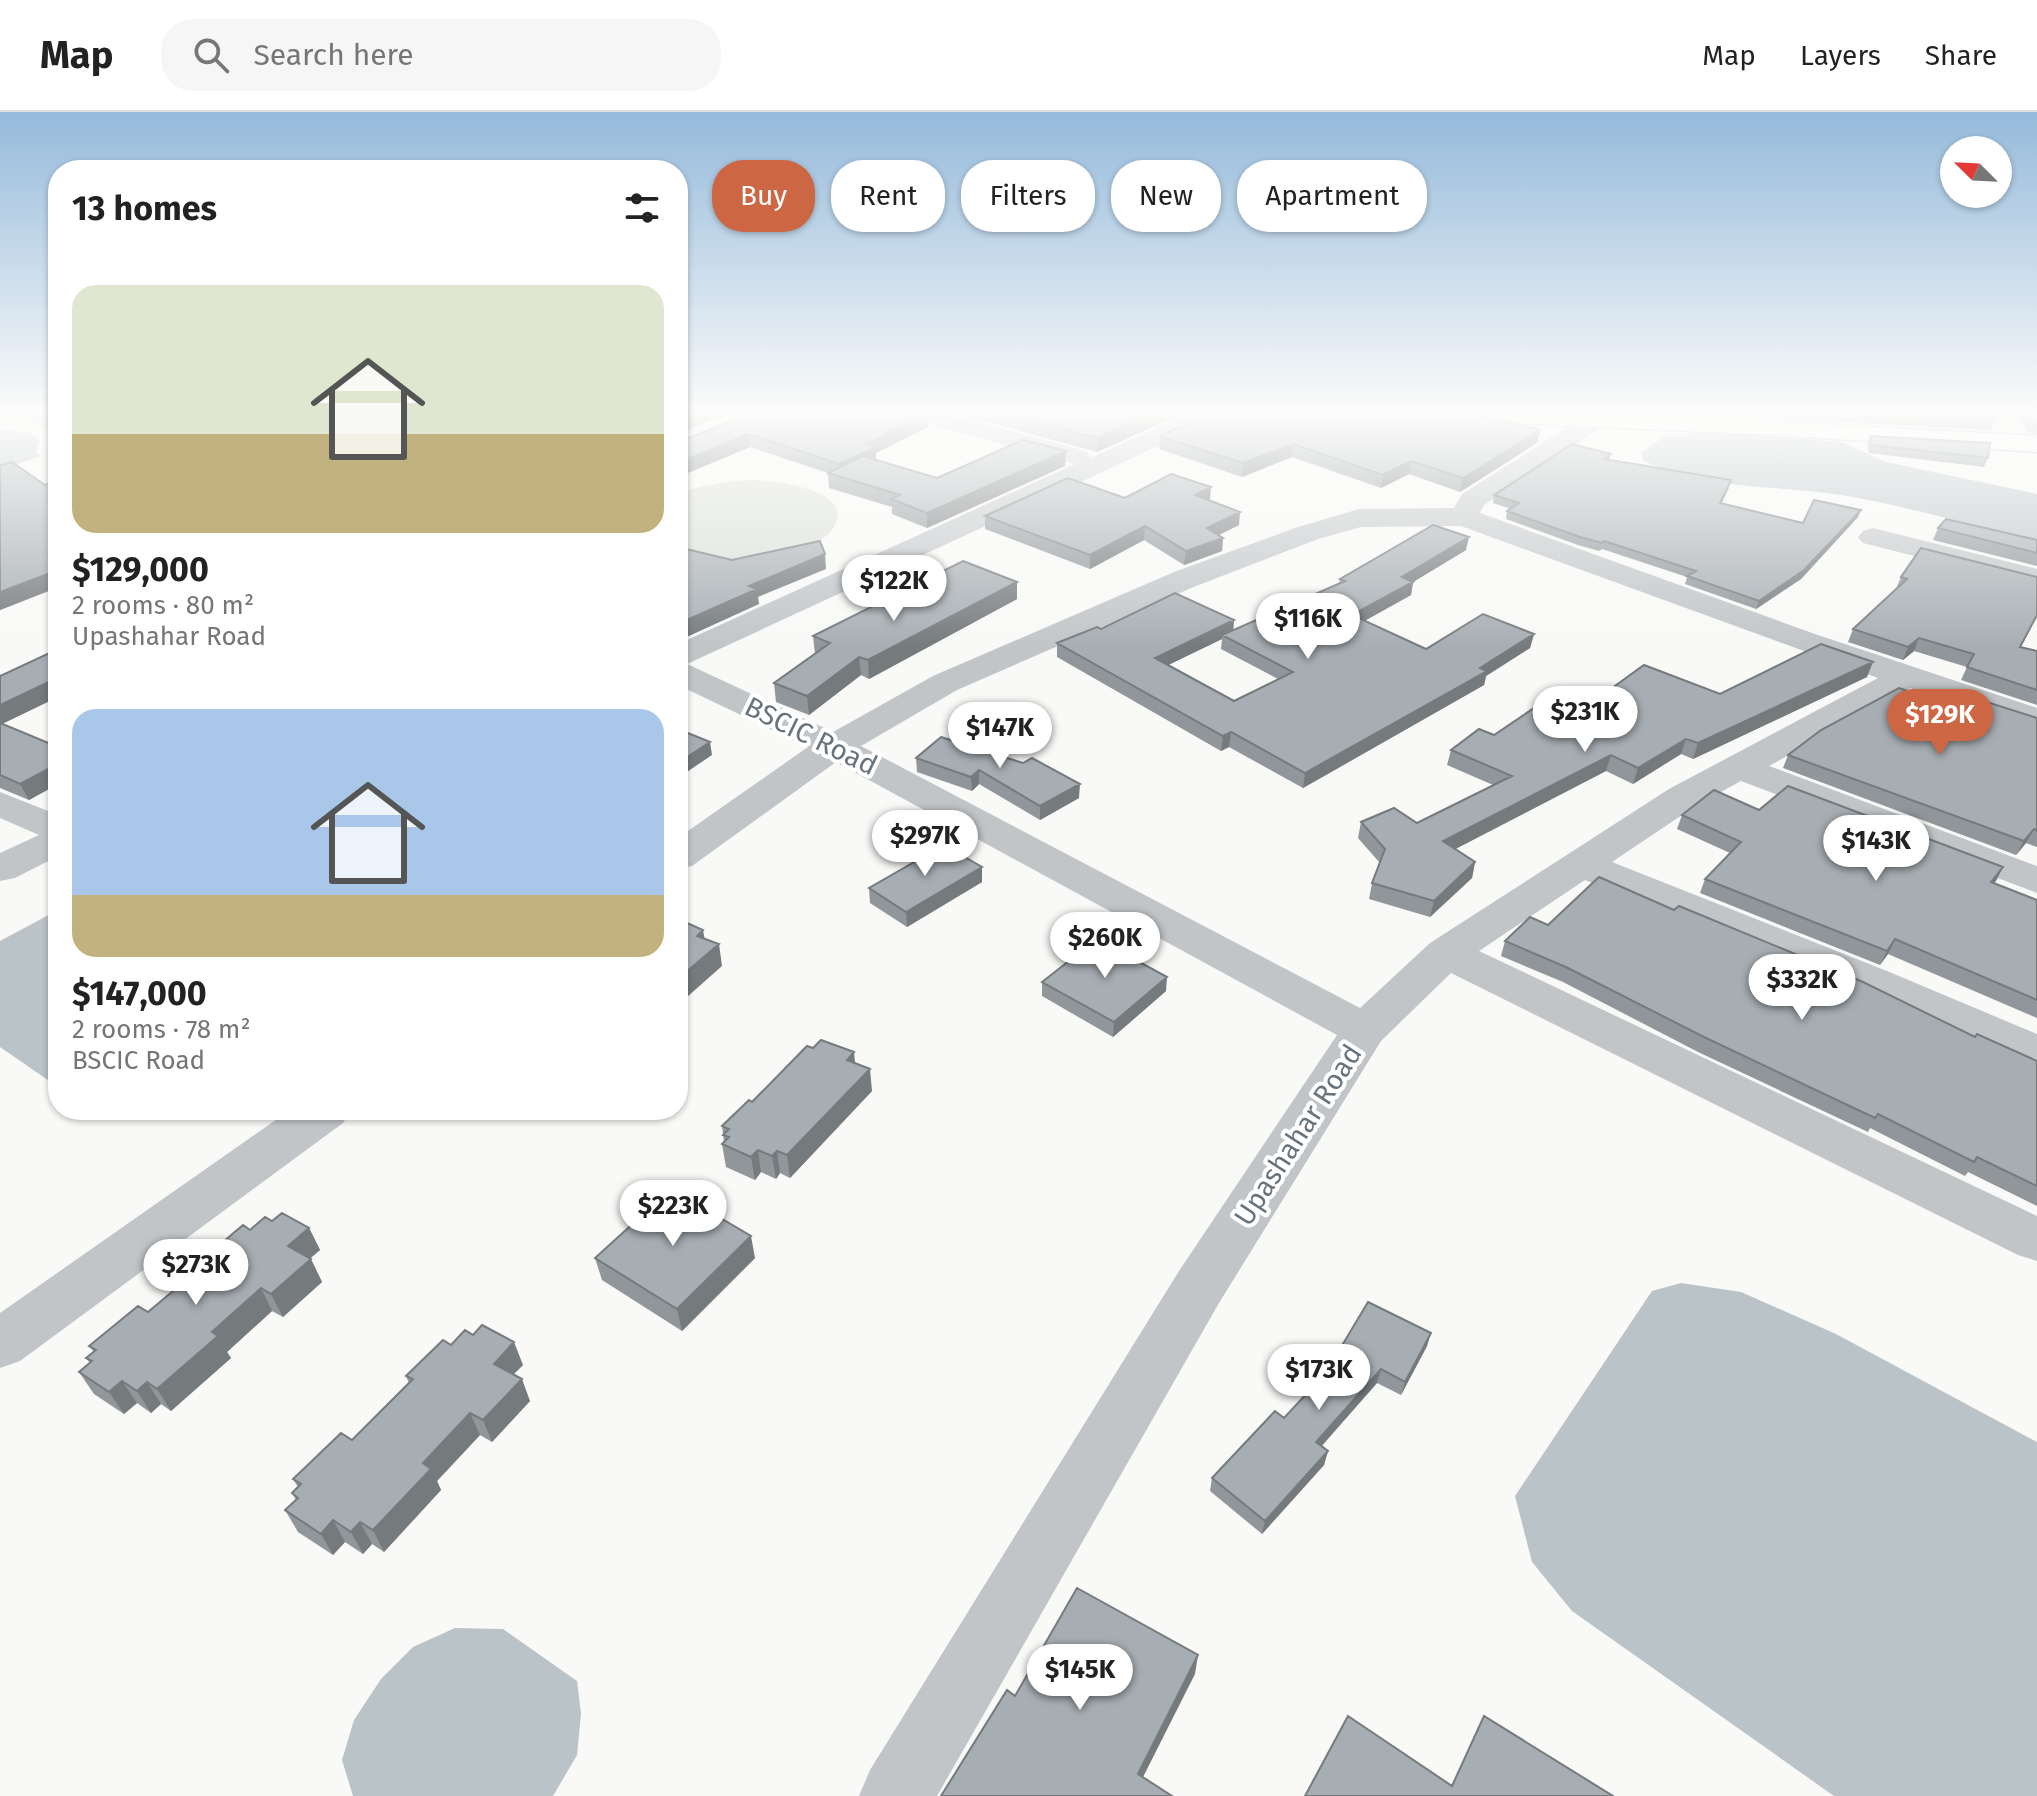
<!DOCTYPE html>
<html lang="en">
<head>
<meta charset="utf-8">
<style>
  :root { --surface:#fff; --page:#f6f6f6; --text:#222; --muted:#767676; --line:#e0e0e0; --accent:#cd6743 }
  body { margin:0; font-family:"Fira Sans",sans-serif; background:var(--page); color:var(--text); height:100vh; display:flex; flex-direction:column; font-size:30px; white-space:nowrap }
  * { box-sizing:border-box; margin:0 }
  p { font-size:26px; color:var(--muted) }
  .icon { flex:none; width:44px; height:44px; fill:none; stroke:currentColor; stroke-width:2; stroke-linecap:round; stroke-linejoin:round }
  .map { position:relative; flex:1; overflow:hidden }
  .details { position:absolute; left:48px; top:48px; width:640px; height:960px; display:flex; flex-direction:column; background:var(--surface); border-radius:32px; box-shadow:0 2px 6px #0004 }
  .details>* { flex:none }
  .hud { position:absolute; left:712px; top:48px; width:760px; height:72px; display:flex; gap:16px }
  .needle { width:52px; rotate:294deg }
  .tools { position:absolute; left:1940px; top:24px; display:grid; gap:16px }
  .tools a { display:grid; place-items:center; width:72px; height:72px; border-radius:50%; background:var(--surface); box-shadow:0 2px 6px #0004; font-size:40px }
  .price { position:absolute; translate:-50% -68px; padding:0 18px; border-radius:28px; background:#fff; color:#222; font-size:26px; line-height:52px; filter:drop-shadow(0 2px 4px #0008) }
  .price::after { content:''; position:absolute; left:50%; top:48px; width:24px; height:18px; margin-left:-12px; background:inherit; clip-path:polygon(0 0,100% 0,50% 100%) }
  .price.on { background:var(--accent); color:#fff }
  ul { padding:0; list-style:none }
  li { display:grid; align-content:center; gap:16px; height:424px; padding:0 24px }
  li span { display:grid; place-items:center; height:248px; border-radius:24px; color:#555 }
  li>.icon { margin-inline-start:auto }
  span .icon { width:144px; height:144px; fill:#fffc; stroke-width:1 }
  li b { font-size:34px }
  h2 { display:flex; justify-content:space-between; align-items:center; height:96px; padding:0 24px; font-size:34px }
  .pill { padding:0 28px; border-radius:32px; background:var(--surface); box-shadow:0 2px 6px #0004; font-size:28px; line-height:72px }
  .pill.on { background:var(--accent); color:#fff }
  header { display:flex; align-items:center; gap:48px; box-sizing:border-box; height:112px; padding:0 40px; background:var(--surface); border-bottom:2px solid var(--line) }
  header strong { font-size:38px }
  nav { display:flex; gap:44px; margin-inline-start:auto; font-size:28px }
  .search { width:560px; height:72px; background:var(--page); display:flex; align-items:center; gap:20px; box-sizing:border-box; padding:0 28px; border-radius:32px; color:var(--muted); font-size:30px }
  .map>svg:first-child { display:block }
  .green { fill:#d9ded7 }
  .water { fill:#bac3c7 }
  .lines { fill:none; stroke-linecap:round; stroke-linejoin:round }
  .major-casing { stroke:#b5b9bc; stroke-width:3 }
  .minor { fill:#c1c5c8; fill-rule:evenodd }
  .major { fill:#fff; fill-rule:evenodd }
  .wall { fill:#90969a; fill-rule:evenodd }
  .shaded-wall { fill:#757a7d }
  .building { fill:#a7aeb3; stroke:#757a7d; stroke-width:2 }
  .labels { text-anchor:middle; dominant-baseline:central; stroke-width:8; stroke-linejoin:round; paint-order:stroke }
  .street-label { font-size:28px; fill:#67747e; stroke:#fff }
</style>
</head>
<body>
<header>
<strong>Map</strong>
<div class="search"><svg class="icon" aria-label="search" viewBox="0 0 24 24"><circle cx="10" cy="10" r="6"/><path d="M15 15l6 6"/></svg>Search here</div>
<nav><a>Map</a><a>Layers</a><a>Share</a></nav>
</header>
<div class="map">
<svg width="2037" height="1684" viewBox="0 0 2037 1684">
  <rect width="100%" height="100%" fill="#f9f9f7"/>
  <!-- green -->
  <path class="green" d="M757 368C777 370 844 376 837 408 835 417 824 427 817 430 801 438 763 449 746 451 724 453 700 448 678 447V380L729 369Z"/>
  <!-- water -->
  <path class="water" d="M0 317 29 321 40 328 36 340 41 344 0 358Z
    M1714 320 1842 330 1886 350 2037 382V428C1975 415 1915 396 1853 385 1783 372 1710 380 1644 349L1641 341 1665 324Z
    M58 798V975L0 935V829Z
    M1681 1171 1741 1180 1836 1222 2037 1330V1684H1834L1572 1499 1532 1450 1515 1384 1652 1179Z
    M455 1516 503 1517 577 1569 581 1601 577 1643 553 1684H353L342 1648 354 1608 381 1567 413 1535Z"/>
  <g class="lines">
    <defs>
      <path id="major" d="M1413 300H1596L2037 324V340L1775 323 1425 307 1416 305Z"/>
    </defs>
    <!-- major casing -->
    <use href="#major" class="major-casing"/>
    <!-- minor -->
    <path class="minor" d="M19 300 58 302V319L22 305Z
      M899 300H939L1086 339 1090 346 1192 300H1224L1221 305 687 552 833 620 933 564 1174 460 1298 415 1359 397 1454 396 1462 382 1590 301 1604 300 1612 306 1608 311 1484 393 1480 401 1815 522 2037 596V619L1910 576 1769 654 2037 754V781L1741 669 1697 693 1612 750 1887 859 2037 922V957L1585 768 1479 839 2037 1104V1149L2018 1143 1451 861 1381 929 1219 1191 937 1684H859L870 1658 1179 1159 1337 923 836 650 692 754 678 757V726L808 635 678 573V532L1075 352 902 305ZM1461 414 1878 566 1669 677 1430 831 1360 896 861 634 957 578 1196 474 1318 427 1361 415Z
      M2017 300H2037V318L2028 315Z
      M1873 416 2037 457V475L1863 431 1858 425 1863 419Z
      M0 680 58 703V744L15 766 0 769V741L39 723 0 706Z
      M290 998H351L343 1011 20 1249 0 1256V1201Z"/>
    <!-- major -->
    <use href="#major" class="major"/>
  </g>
  <!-- wall -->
  <path class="wall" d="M950 300H1185L1097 340Z
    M1640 300H1724L1723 304Z
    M1763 300H1995L1994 311 1990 318 1767 306Z
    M2021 300 2030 310 2037 312V322L2028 320 2018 306Z
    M927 302 928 315 876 341V348L937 366 1066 339 1065 354 927 416 892 402V395L829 376 828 361 750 335 678 365V330Z
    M1540 318 1537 331 1460 380 1409 362 1381 376 1292 345 1242 365 1159 337 1160 324Z
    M1870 324 1988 346 1984 355 1869 341 1867 332Z
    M1611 342 1609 348 1729 376 1722 391 1803 411 1858 405 1801 467 1756 497 1685 472 1687 465 1602 437 1599 439 1578 433 1506 407 1507 399 1511 397 1493 391 1494 383Z
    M0 353 45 373 58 368V477L56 476 0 498Z
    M1125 386 1210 388 1239 413 1219 423 1223 426 1222 439 1184 453 1144 428 1090 457 985 417V404Z
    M1938 416 2037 428V454L1933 428Z
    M1921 436 2021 535 2037 539V593L1961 568 1967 555 1914 539 1903 548 1848 530 1853 517 1896 477 1901 465Z
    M1466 438 1413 470 1411 483 1364 509 1426 537 1534 522 1530 536 1486 564 1484 573 1303 676 1229 635 1221 639 1057 545V531L1101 517 1234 508 1233 518 1339 472 1340 467ZM1222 527 1221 537 1278 567 1234 589 1168 553Z
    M1017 470V487L869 567 861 563 809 603 776 590 774 571 815 542 813 524Z
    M58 537V585L1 612 58 635V672L29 688 0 676V564Z
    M1867 565 1693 647 1681 642 1633 672 1606 659 1455 737 1475 750 1472 766 1430 805 1369 787 1372 771 1380 751 1358 726 1361 710 1417 711 1493 673 1447 653 1451 638 1494 623 1572 605 1720 582Z
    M1944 592 2037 606V735L2026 731 2016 743 1783 656 1788 643Z
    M941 625 1079 686 1040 708 979 672 972 679 917 660 916 646Z
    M1759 698 2003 755 1994 771 2037 788V906L1888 842 1880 853 1700 781 1705 767 1730 741 1677 717 1682 703Z
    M982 755V770L907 815 870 791 869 776Z
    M1674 798 1975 925 2037 949V1094L1968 1060 1965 1064 1870 1016 1868 1020 1698 940 1563 870 1501 844 1505 829 1548 813Z
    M1042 870 1166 879 1113 925 1042 884Z
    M855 951 872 979 790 1066 780 1061 776 1067 761 1060 755 1068 726 1055 722 1032 724 1030 722 1014 752 990Z
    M272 1109 309 1116 320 1138 310 1146 322 1170 283 1205 272 1199 227 1240 231 1246 171 1299 161 1292 151 1301 137 1291 124 1302 94 1282 79 1260 90 1251 86 1246 94 1240 89 1234 148 1200 208 1150 205 1145 250 1118Z
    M595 1146H755L682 1219 602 1168Z
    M451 1233 523 1253 513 1262 530 1289 492 1330 480 1323 437 1369 441 1378 384 1440 372 1432 363 1442 345 1430 333 1443 298 1420 285 1398 296 1388 292 1381 298 1375 293 1367 352 1328 409 1271 406 1264Z
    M1427 1234 1401 1283 1377 1271 1321 1334 1328 1339 1324 1353 1262 1422 1210 1379 1212 1366 1284 1306Z"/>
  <!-- shaded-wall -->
  <path class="shaded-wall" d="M698 300H731L678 322V308Z
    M1157 300H1185L1097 340V326Z
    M927 302 928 315 876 341V348L840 365 839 352 866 332Z
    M1540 318 1537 331 1460 380 1463 366Z
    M748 322 750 335 678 365V351Z
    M1293 332 1292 345 1242 365 1243 351Z
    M1066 339 1065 354 927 416V401Z
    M1411 349 1409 362 1381 376 1383 363Z
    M1211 375 1210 388 1195 383Z
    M1861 398 1858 405 1801 467 1756 497 1759 489Z
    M1240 400 1239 413 1206 429 1207 416Z
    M1145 414 1144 428 1090 457V443Z
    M1469 425 1466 438 1413 470 1411 483 1350 517 1352 503 1402 465Z
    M1223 426 1222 439 1184 453 1186 439Z
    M825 442 826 457 758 485 759 492 678 529V512L749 474Z
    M50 461 56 476 0 498V480Z
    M1017 470V487L869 567 868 548Z
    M1234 508 1233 521 1222 523V527L1154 560 1155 546Z
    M1534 522 1530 536 1486 564 1484 573 1303 676 1305 661Z
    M1919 526 1914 539 1903 548 1908 535Z
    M859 545 861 563 809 603 807 584Z
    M1873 550 1867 565 1693 647 1698 631Z
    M51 569 58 585 0 613V593Z
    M1231 620 1229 635 1221 639 1223 624Z
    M1686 627 1681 642 1633 672 1638 656Z
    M710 630 712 643 678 666V651Z
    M1611 643 1606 659 1440 745 1443 729Z
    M58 652V672L29 688 20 672Z
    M979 658V672L972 679 971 665Z
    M1080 672 1079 686 1040 708V694Z
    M2034 717 2026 731 2016 743 2024 729Z
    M1475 750 1472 766 1430 805 1434 789Z
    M982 755V770L907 815 906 800Z
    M2003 755 1996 769 1984 784 1991 770Z
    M703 818 707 840 697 824Z
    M1895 827 1888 842 1880 853 1887 839Z
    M719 832 722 854 678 893V867Z
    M1167 865 1166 879 1113 925 1114 910Z
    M854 940 856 962 847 948Z
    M870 957 872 979 790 1066 787 1043Z
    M758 1038 761 1060 755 1068 751 1045Z
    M777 1039 780 1061 776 1067 772 1044Z
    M309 1116 320 1138 298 1157 288 1134Z
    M751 1124 755 1146 682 1219 677 1197Z
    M311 1147 322 1170 283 1205 271 1182Z
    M261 1176 272 1199 227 1240 231 1246 171 1299 157 1277 212 1220Z
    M1431 1221 1427 1234 1401 1283 1405 1270Z
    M514 1230 523 1253 502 1274 494 1252Z
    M1381 1257 1377 1271 1313 1344 1316 1330Z
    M522 1267 530 1289 492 1330 483 1308Z
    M122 1269 137 1291 124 1302 109 1280Z
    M147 1270 161 1292 151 1301 137 1279Z
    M470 1301 480 1323 437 1369 441 1378 384 1440 373 1418 423 1351Z
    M1328 1339 1324 1353 1262 1422 1265 1409Z
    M333 1408 345 1430 333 1443 321 1422Z
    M360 1410 372 1432 363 1442 351 1420Z
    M1198 1543 1195 1562 1136 1679 1138 1662Z"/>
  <!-- building -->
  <path class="building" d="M678 300H698L678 308Z
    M755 300H918L927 302 866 332 876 335 839 352 748 322 678 351V330Z
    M997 300H1157L1097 326Z
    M1212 300H1467L1540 318 1463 366 1411 349 1383 363 1293 332 1243 351 1160 324Z
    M1788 300H1995L1994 311Z
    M2022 300 2030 310 2037 312V314L2031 313Z
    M1870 324 1990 331 1988 346 1872 333Z
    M1023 328 1066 339 927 401 891 387 900 383 828 361 863 344 937 366Z
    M1572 332 1611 342 1604 347 1731 368 1720 391 1803 411 1814 388 1861 398 1804 458 1759 489 1687 464 1696 459 1604 429 1602 431 1580 425 1507 399 1519 391 1494 383Z
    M12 350 45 373 58 368V465L50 461 0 480V353Z
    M1171 362 1211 375 1195 383 1240 400 1207 416 1223 426 1186 439 1145 414 1090 443 985 404 1068 366 1125 386Z
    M1946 407 2037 428V441L1938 416Z
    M1433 413 1469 425 1402 465 1413 470 1352 503 1426 537 1483 502 1534 522 1480 556 1487 559 1305 661 1231 620 1223 624 1057 531 1097 515 1101 517 1175 481 1234 508 1155 546 1234 589 1293 560 1222 523 1345 469 1340 467Z
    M820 429 825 442 749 474 757 477 678 512V435L732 448Z
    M1921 436 2037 465V503L2020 535 2037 539V578L1967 555 1974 542 1919 526 1908 535 1853 517 1907 467 1901 465Z
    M963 449 1017 470 868 548 859 545 807 584 774 571 830 531 813 524Z
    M1821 532 1873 550 1698 631 1686 627 1638 656 1611 643 1443 729 1475 750 1434 789 1372 771 1385 737 1361 710 1394 696 1417 711 1512 664 1451 638 1479 617 1494 623 1540 592 1572 605 1644 553 1720 582Z
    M58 537V573L51 569 0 593V564Z
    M1899 576 1944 592 1952 579 2037 606V719L2034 717 2024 729 1788 643 1821 618Z
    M0 611 58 635V652L20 672 0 663Z
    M678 617 710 630 678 651Z
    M941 625 1023 651 1032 646 1080 672 1040 694 979 658 971 665 916 646Z
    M1788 674 2003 755 1991 770 2037 788V888L1895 827 1887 839 1705 767 1741 730 1682 703 1714 678 1759 698Z
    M944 733 982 755 906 800 869 776Z
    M1599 765 1674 798 1679 794 1863 870 1975 925 1977 922 2037 949V1074L1977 1045 1974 1050 1878 1002 1875 1006 1704 925 1568 856 1505 829 1530 805 1548 813Z
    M678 807 703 818 697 824 719 832 678 867Z
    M1097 827 1167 865 1114 910 1042 870Z
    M821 928 854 940 847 948 870 957 787 1043 777 1039 772 1044 758 1038 751 1045 722 1032 729 1025 723 1023 729 1017 722 1014 749 988 752 990 807 934 813 936Z
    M671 1077 751 1124 677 1197 595 1146Z
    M282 1101 309 1116 288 1134 311 1147 271 1182 261 1176 212 1220 218 1224 157 1277 147 1270 137 1279 122 1269 109 1280 79 1260 92 1249 86 1246 96 1238 89 1234 138 1194 148 1200 210 1148 205 1145 243 1113 250 1118 265 1105 272 1109Z
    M1368 1190 1431 1221 1405 1270 1381 1257 1316 1330 1328 1339 1265 1409 1212 1366 1275 1299 1284 1306 1325 1262Z
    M482 1213 514 1230 494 1252 522 1267 483 1308 470 1301 423 1351 431 1357 373 1418 360 1410 351 1420 333 1408 321 1422 285 1398 298 1386 292 1381 301 1372 293 1367 341 1321 352 1328 413 1267 406 1264 443 1228 451 1233 465 1218 473 1223Z
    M1077 1476 1198 1543 1138 1662 1172 1684H941L1007 1578 1015 1584Z
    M1348 1604 1452 1674 1484 1604 1613 1684H1305Z"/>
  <!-- sky -->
  <linearGradient id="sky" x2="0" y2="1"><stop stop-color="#95badb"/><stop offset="0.56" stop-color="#fcfcfb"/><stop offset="1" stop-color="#fcfcfb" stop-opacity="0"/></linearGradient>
  <rect width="2037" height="536" fill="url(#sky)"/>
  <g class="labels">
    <!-- street labels -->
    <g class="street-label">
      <text transform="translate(811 624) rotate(26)">BSCIC Road</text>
      <text transform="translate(1298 1023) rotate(-57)">Upashahar Road</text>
    </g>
  </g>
</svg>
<div class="tools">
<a><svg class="needle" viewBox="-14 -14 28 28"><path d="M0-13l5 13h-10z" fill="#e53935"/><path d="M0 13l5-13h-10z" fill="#767676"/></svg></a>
</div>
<b class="price" style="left:894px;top:511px">$122K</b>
<b class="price" style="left:1308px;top:549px">$116K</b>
<b class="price" style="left:1585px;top:642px">$231K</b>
<b class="price on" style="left:1940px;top:645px">$129K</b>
<b class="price" style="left:1000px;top:658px">$147K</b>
<b class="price" style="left:925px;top:766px">$297K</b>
<b class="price" style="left:1876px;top:771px">$143K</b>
<b class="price" style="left:1105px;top:868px">$260K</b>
<b class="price" style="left:1802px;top:910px">$332K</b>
<b class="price" style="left:673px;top:1136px">$223K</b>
<b class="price" style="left:196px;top:1195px">$273K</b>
<b class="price" style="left:1319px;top:1300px">$173K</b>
<b class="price" style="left:1080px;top:1600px">$145K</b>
<div class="hud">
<a class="pill on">Buy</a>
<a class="pill">Rent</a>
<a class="pill">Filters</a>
<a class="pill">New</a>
<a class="pill">Apartment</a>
</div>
<section class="details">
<h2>13 homes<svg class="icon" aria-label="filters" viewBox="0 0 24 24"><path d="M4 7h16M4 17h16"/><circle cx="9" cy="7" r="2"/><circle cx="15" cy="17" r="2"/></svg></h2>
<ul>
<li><span style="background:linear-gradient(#dfe7d0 60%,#c2b280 0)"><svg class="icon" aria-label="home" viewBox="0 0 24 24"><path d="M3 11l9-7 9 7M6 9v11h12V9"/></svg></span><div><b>$129,000</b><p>2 rooms · 80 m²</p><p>Upashahar Road</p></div></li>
<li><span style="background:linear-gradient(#a9c7e8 75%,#c2b280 0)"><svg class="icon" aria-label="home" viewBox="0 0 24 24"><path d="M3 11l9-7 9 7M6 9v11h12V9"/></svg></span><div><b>$147,000</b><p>2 rooms · 78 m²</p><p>BSCIC Road</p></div></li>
</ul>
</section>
</div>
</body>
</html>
